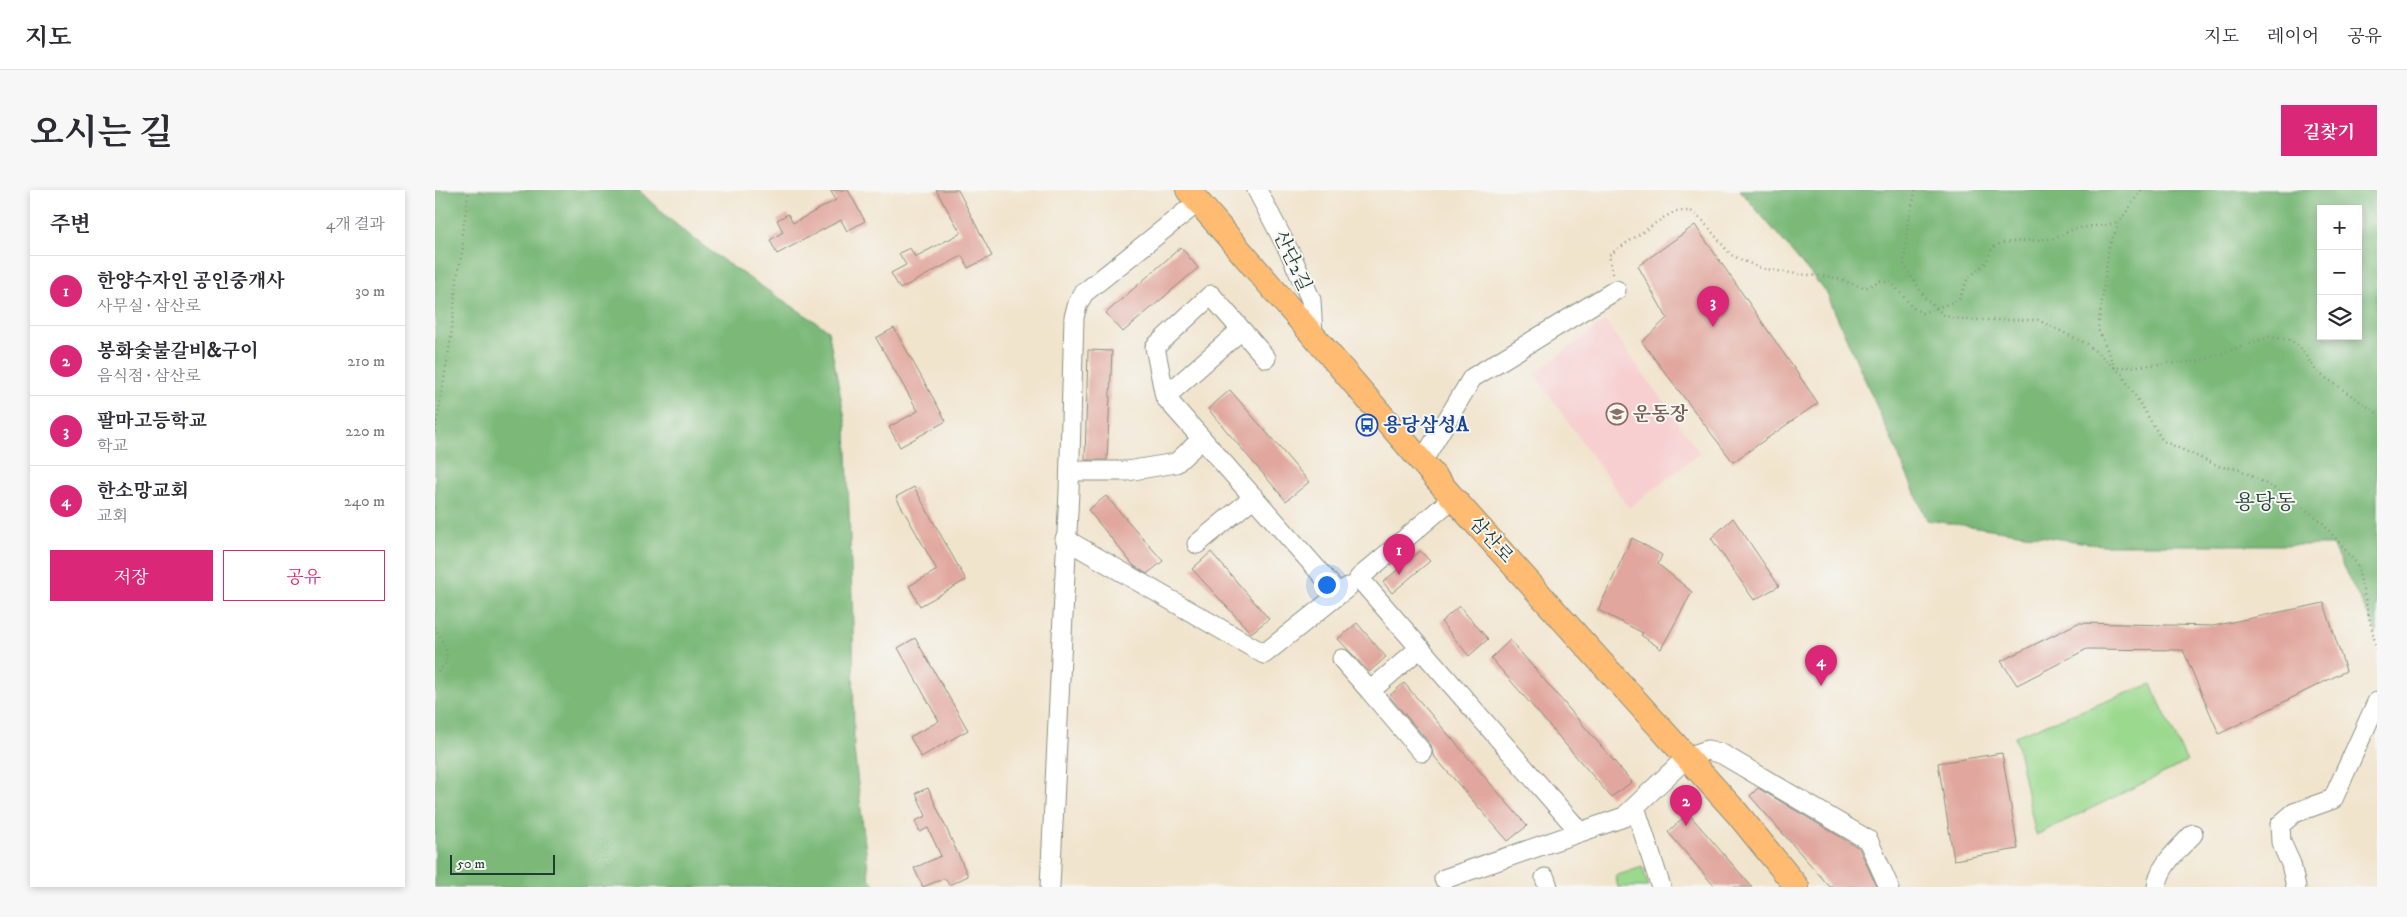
<!DOCTYPE html>
<html lang="ko">
<meta charset="utf-8">
<style>
:root{--surface:#fff;--page:#f7f7f7;--text:#2b2b33;--muted:#7c7c81;--line:#e1e1e2;--accent:#db2777}
body{margin:0;font-family:"IM FELL DW Pica","Noto Serif KR",serif;background:var(--page);color:var(--text)}
.controls{position:absolute;right:15px;top:15px;display:grid;overflow:hidden;border-radius:0px;box-shadow:0 2px 8px #0003}
.controls button{width:45px;height:45px;display:grid;place-items:center;padding:0;border:0;border-bottom:1px solid var(--line);background:var(--surface);color:var(--text);font:25px sans-serif}
.scale{position:absolute;left:15px;bottom:12px;width:105px;box-sizing:border-box;padding-left:5px;border:2px solid #1f3d34;border-top:0;font-size:14px;line-height:18px;white-space:nowrap;color:#1f3d34;-webkit-text-stroke:4px #f6f6f2;paint-order:stroke}
.you{position:absolute;left:891px;top:394px;width:18px;height:18px;margin:-12px;border:4px solid #fff;border-radius:50%;background:#1a73e8;box-shadow:0 0 0 8px #1a73e833}
.badge{display:grid;place-items:center;width:32px;height:32px;border-radius:50%;background:var(--accent);color:#fff;font-size:16px;font-weight:700}
.pin{position:absolute;translate:-50% -41px;filter:drop-shadow(0 1px 2px #0008)}
.pin::after{content:'';position:absolute;top:26px;width:18px;height:15px;background:inherit;clip-path:polygon(0 0,100% 0,50% 100%)}
.list{margin:0;padding:0;list-style:none}
h2{display:flex;justify-content:space-between;align-items:center;height:65px;margin:0;padding:0 20px;font-size:21px}
h2 small{font-size:16px;font-weight:400;color:var(--muted)}
.list li{display:grid;grid-template-columns:32px 1fr auto;gap:15px;align-items:center;box-sizing:border-box;height:70px;padding:0 20px;border-top:1px solid var(--line)}
.list b{display:block;font-size:19px;white-space:nowrap}
.list p{margin:0;font-size:16px;white-space:nowrap;color:var(--muted)}
.list em{font-size:16px;font-style:normal;color:var(--muted)}
.actions{display:flex;gap:10px;padding:15px 20px}
.actions a{flex:1;padding:11px 0;border:1px solid var(--accent);border-radius:0px;text-align:center;font-size:18px;color:var(--accent)}
.actions .main{background:var(--accent);color:#fff}
.icon{flex:none;width:28px;height:28px;fill:none;stroke:currentColor;stroke-width:2;stroke-linecap:round;stroke-linejoin:round}
.map{position:relative;flex:none;width:1942px;height:697px;overflow:hidden;border-radius:0px}
header{display:flex;align-items:center;gap:30px;box-sizing:border-box;height:70px;padding:0 25px;background:var(--surface);border-bottom:1px solid var(--line)}
header strong{font-size:24px}
nav{display:flex;gap:28px;margin-inline-start:auto;font-size:18px}
.intro{display:flex;align-items:center;justify-content:space-between;box-sizing:border-box;height:120px;padding:0 30px}
h1{margin:0;font-size:35px}
.button{padding:12px 22px;border-radius:0px;background:var(--accent);color:#fff;font-size:18px;font-weight:700}
main{display:flex;gap:30px;padding:0 30px}
aside{flex:1;background:var(--surface);border-radius:0px;box-shadow:0 2px 8px #0003}
.map>svg:first-child{display:block}
.built{fill:#f7cfd0}
.green{fill:#9bd98e;stroke:#5d8b61}
.forest{fill:#7cb979;stroke:#4e7b56;fill-rule:evenodd}
.building{fill:#e1a79e}
.lines{fill:none;stroke-linecap:round;stroke-linejoin:round}
.minor-casing{stroke:#889080;stroke-width:21}
.major-casing{stroke:#889080;stroke-width:26}
.path{stroke:#889080;stroke-width:2.5;stroke-dasharray:1 4;stroke-linecap:butt}
.minor{stroke:#fff;stroke-width:19}
.major{stroke:#ffbb71;stroke-width:24}
.labels{text-anchor:middle;dominant-baseline:central;stroke-width:4;stroke-linejoin:round;paint-order:stroke}
.street-label{font-size:19px;fill:#1f3d34;stroke:#f6f6f2}
.education-label{font-size:19px;font-weight:bold;fill:#785e54;stroke:#f6f6f2;text-anchor:start}
.transit-label{font-size:19px;font-weight:bold;fill:#164399;stroke:#f6f6f2;text-anchor:start}
.quarter-label{font-size:21px;fill:#1f3d34;stroke:#f6f6f2}
</style>
<header>
<strong>지도</strong>
<nav><a>지도</a><a>레이어</a><a>공유</a></nav>
</header>
<div class="intro"><h1>오시는 길</h1><a class="button">길찾기</a></div>
<main>
<aside>
<h2>주변<small>4개 결과</small></h2>
<ul class="list">
<li><span class="badge">1</span><div><b>한양수자인 공인중개사</b><p>사무실 · 삼산로</p></div><em>30 m</em></li>
<li><span class="badge">2</span><div><b>봉화숯불갈비&amp;구이</b><p>음식점 · 삼산로</p></div><em>210 m</em></li>
<li><span class="badge">3</span><div><b>팔마고등학교</b><p>학교</p></div><em>220 m</em></li>
<li><span class="badge">4</span><div><b>한소망교회</b><p>교회</p></div><em>240 m</em></li>
</ul>
<div class="actions"><a class="main">저장</a><a>공유</a></div>
</aside>
<div class="map">
<svg width="1942" height="697" viewBox="0 0 1942 697">
<rect width="100%" height="100%" fill="#f6f6f2"/>
<filter id="ink" filterUnits="userSpaceOnUse"><feTurbulence type="fractalNoise" baseFrequency=".02" numOctaves="2"/><feDisplacementMap in="SourceGraphic" scale="10" xChannelSelector="R" yChannelSelector="G"/><feConvolveMatrix kernelMatrix="1 2 1 2 8 2 1 2 1" color-interpolation-filters="sRGB"/></filter>
<filter id="wash" filterUnits="userSpaceOnUse"><feTurbulence type="fractalNoise" baseFrequency=".0096" numOctaves="4" result="noise"/><feDisplacementMap in="SourceGraphic" scale="20" xChannelSelector="R" yChannelSelector="G"/><feGaussianBlur stdDeviation="1.12" result="paint"/><feColorMatrix in="noise" values="0 0 0 0 0 0 0 0 0 0 0 0 0 0 0 0 0 1.4 0 .05"/><feComposite in="paint" operator="in"/></filter>
<g filter="url(#wash)">
<rect width="100%" height="100%" fill="#f1e4cd"/>
<path class="built" d="M1170 131 1265 263 1194 318 1099 184Z"/>
<path class="green" d="M1716 494 1752 572 1601 645 1580 546Z
M1207 677 1214 697H1183L1180 686Z"/>
<path class="forest" d="M0 0H204C259 57 328 96 393 140L411 235 418 434 419 559 434 688 443 697H0Z
M1305 0H1942V443L1897 355H1667L1492 330 1391 102ZM1886 19H1923V146H1886Z"/>
<g id="blocks">
<path class="building" d="M395 0H413L430 31 412 41 406 30 342 64 335 50 348 42 342 30 353 24 358 33 401 10Z
M501 0H523L557 66 533 78 527 66 465 99 456 83 471 75 464 63 475 58 480 67 526 43Z
M1260 35 1383 213 1298 272 1207 152 1232 128 1203 76Z
M746 57 763 78 688 142 671 123Z
M459 138 511 231 465 257 454 237 483 221 441 148Z
M653 160 677 161 672 270H650Z
M795 200 874 292 851 311 773 219Z
M479 297 531 390 485 416 474 396 502 380 461 307Z
M671 306 728 371 712 384 699 376 653 320Z
M1298 328 1344 396 1319 410 1276 348Z
M1197 348 1227 365 1223 374 1257 402 1226 459 1206 445 1208 443 1163 420Z
M985 361 995 371 957 403 948 392Z
M776 362 834 429 816 443 757 379Z
M1889 413 1911 481 1784 544 1748 460 1652 459 1582 495 1566 471 1643 433 1778 436Z
M1024 416 1053 449 1034 466 1006 432Z
M922 433 951 467 934 482 903 449Z
M480 448 533 540 486 567 475 547 504 531 463 458Z
M1075 450 1197 592 1176 607 1056 468Z
M969 493 1092 636 1073 651 998 565 996 555 954 506Z
M1567 563 1583 659 1519 670 1503 573Z
M493 598 533 686 514 695 510 688 488 697 479 678 506 666 493 638 485 642 480 631 491 626 481 603Z
M1323 598 1424 658 1442 697H1395L1315 606Z
M1253 623 1317 697H1280L1233 642Z"/>
</g>
</g>
<g filter="url(#ink)">
<use href="#blocks" fill-opacity="0" stroke="#889080" stroke-width="1"/>
<g class="lines">
<g class="minor-casing">
<path id="minor" d="M822 0 856 65 876 110 878 145
M831 168 776 105 720 157 730 207 904 404
M730 207 806 140
M987 272 1037 188 1181 100
M635 281H692L741 273 767 249
M1018 308 924 388 1145 642
M630 349 829 464 913 397
M762 354 819 307
M985 458 935 501 987 562
M907 469 935 501
M1200 617 1226 697
M1110 688 1113 697
M1009 689 1189 627 1252 567 1273 560 1287 564 1433 650 1454 697
M615 697 634 301 639 127 643 113 649 103 763 12
M1722 697C1723 676 1745 658 1758 644
M1861 697 1856 674 1846 652 1845 635 1859 623 1898 609 1942 512"/>
</g>
<g class="major-casing">
<path id="major" d="M753 0 1018 308 1302 623 1362 697"/>
</g>
<path class="path" d="M1481 0 1473 31 1469 75 1490 108 1502 119 1510 126 1529 130H1603L1652 154 1680 178 1765 171 1834 147 1855 150 1864 156 1882 182 1942 223
M1706 0 1684 33 1674 57 1663 139 1680 178 1686 183 1728 251 1786 277 1804 279 1853 306 1887 332 1922 374 1942 461
M1178 84 1174 65 1228 28 1241 21H1256L1268 31 1296 65 1325 78 1362 84 1397 87 1430 98 1445 91 1457 93 1477 117 1487 123 1524 110 1533 88 1551 73 1557 58 1566 53 1622 48 1633 41 1644 38 1684 33
M0 242 16 148 22 87 28 58 27 44 34 0
M0 437 11 459 12 472 0 485"/>
<use href="#minor" class="minor"/>
<use href="#major" class="major"/>
</g>
</g>
<defs>
<g id="school-ring" transform="scale(1.125)"><circle r="9.5" fill="#f6f6f2" stroke="#8d6e63" stroke-width="1.5"/><path d="M0-5L7-2L0 1L-7-2ZM-4 1L0 2.5L4 1V4Q0 6-4 4Z" fill="#8d6e63"/></g>
<g id="bus-ring" transform="scale(1.125)"><circle r="9.5" fill="#f6f6f2" stroke="#1a4fb4" stroke-width="1.5"/><path d="M-5-6H5V4H4V6H2V4H-2V6H-4V4H-5ZM-3.5-4V0h7V-4ZM-3.5 1.2v1.5H-2V1.2ZM2 1.2v1.5H3.5V1.2Z" fill="#1a4fb4"/></g>
</defs>
<g fill-rule="evenodd">
<use href="#school-ring" x="1182" y="224"/>
<use href="#bus-ring" x="932" y="235"/>
</g>
<g class="labels">
<g class="street-label">
<text transform="translate(857 71) rotate(65)">산단2길</text>
<text transform="translate(1056 350) rotate(48)">삼산로</text>
</g>
<g class="education-label">
<text x="1198" y="224">운동장</text>
</g>
<g class="transit-label">
<text x="948" y="235">용당삼성A</text>
</g>
<g class="quarter-label">
<text x="1830" y="313">용당동</text>
</g>
</g>
</svg>
<div class="controls">
<button>+</button>
<button>−</button>
<button><svg class="icon" aria-label="layers" viewBox="0 0 24 24"><path d="M12 4l9 5-9 5-9-5zM3 14l9 5 9-5"/></svg></button>
</div>
<div class="scale">50 m</div>
<div class="you"></div>
<div class="pin badge" style="left:964px;top:385px">1</div>
<div class="pin badge" style="left:1251px;top:636px">2</div>
<div class="pin badge" style="left:1278px;top:137px">3</div>
<div class="pin badge" style="left:1386px;top:496px">4</div>
</div>
</main>
